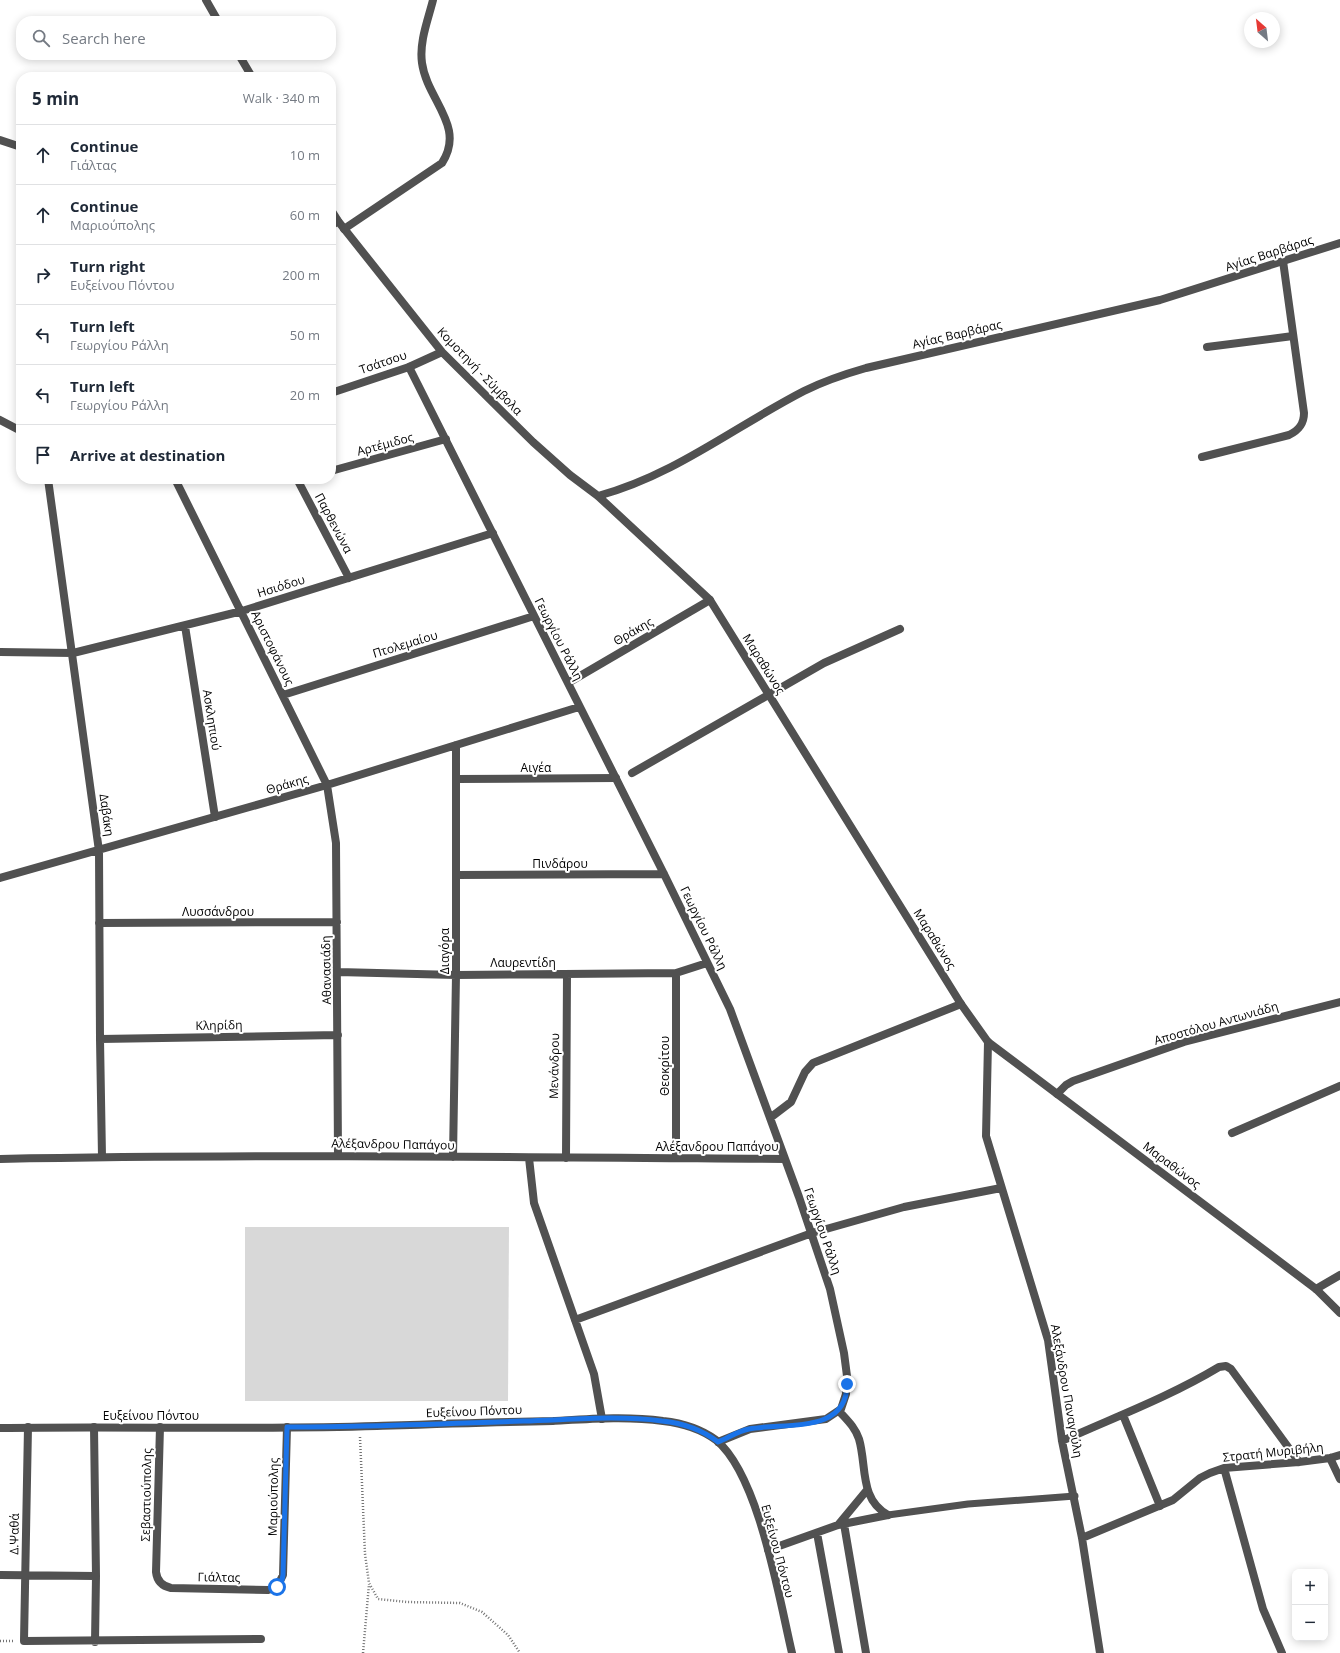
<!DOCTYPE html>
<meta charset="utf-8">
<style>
:root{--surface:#fff;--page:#f2f2f3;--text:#1f2937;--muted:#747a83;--line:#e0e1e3}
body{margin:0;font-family:"Open Sans",sans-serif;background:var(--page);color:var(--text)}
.controls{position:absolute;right:12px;bottom:12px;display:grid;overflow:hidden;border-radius:8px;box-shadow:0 2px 10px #0003}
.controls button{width:36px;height:36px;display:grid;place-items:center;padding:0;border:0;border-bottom:1px solid var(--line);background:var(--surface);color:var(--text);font:20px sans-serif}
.compass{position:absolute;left:1244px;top:12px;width:36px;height:36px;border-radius:50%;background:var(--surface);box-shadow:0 2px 10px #0003;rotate:332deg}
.stop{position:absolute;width:12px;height:12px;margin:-9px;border:3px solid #1a73e8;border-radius:50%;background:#fff}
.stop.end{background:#1a73e8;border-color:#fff;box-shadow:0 1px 4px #0008}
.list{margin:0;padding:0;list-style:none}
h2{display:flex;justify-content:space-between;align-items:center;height:52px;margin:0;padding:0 16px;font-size:17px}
h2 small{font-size:13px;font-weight:400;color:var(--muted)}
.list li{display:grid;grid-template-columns:26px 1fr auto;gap:12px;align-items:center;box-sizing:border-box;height:60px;padding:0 16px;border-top:1px solid var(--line)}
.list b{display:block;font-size:15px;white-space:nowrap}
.list p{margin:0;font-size:13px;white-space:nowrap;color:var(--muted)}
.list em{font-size:13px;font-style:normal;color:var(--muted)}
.icon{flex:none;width:22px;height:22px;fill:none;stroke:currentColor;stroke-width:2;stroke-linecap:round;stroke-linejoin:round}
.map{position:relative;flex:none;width:1340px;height:1653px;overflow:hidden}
.search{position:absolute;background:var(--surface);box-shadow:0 2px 10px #0003;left:16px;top:16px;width:320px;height:44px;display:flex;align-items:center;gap:10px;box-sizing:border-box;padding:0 14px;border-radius:16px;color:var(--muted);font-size:15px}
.panel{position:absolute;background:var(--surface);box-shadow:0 2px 10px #0003;left:16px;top:72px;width:320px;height:412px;border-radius:16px}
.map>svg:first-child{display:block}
.green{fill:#d8d8d8}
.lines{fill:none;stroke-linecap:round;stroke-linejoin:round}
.path{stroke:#737373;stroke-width:2.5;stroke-dasharray:1 2;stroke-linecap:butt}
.service{stroke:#515151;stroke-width:7}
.pedestrian{stroke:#515151;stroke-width:8}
.minor{stroke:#515151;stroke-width:8}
.tertiary{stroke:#515151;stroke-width:8}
.route{stroke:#1a73e8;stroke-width:5}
.labels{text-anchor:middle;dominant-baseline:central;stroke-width:4;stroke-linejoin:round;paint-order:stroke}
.street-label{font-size:12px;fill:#000;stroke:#fff}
</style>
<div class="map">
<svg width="1340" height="1653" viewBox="0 0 1340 1653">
<rect width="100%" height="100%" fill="#fff"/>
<path class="green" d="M245 1227H509L508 1401H245Z"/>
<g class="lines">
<path class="path" d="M360 1437 365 1554 369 1583 378 1599 407 1602 460 1603 482 1612 508 1635 520 1653
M0 1641H13
M363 1653 369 1584"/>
<path class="service" d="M888 1515 968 1504 1075 1496"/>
<path class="pedestrian" d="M456 779 616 778"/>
<path class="minor" d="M0 140 21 147
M331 226 338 221
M344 229 442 163C466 126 427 100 422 63 419 42 428 20 433 0
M1207 347 1293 336
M409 367 664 874 730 1009 799 1197 830 1289 844 1353 847 1376 846 1394 841 1409 826 1419 750 1429 718 1442
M1202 457 1289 435C1299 430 1304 424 1304 413L1283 261
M331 471 446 439
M48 479 99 851 100 1039 102 1157
M175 479 327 785 336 843 338 1155
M297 479 349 578
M185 626 215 817
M0 652 73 653 242 611 493 533
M568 683 710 600
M283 695 534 616
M632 773 824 663 900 629
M456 875 664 874
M0 878 327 785 579 707
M99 923 337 922
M338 972 456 975 676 973 707 963
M676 973V1158
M100 1039 338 1035
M988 1042 986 1136 1048 1340 1062 1441 1082 1538 1100 1653
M1057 1094 1066 1085 1073 1081 1184 1042 1340 1002
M770 1118 791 1102 805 1072 813 1063 961 1004
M1232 1133 1340 1086
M453 1157 456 975V745
M529 1158 534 1203 594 1374 602 1419
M566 1158 567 974
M0 1159C262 1154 523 1157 785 1159
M1316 1289 1340 1275
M575 1320 812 1233 904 1207 1001 1188
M839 1411C847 1420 855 1427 859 1439 867 1466 859 1499 888 1515
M1123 1415 1160 1506
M28 1427 24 1641 261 1639
M160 1427 156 1572C157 1581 162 1586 171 1588L268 1590 277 1587 283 1575 287 1427
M1062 1441C1115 1417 1169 1397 1219 1367L1226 1366 1231 1369 1299 1462
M1330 1458 1340 1479
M1224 1468 1263 1609 1282 1653
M844 1524 866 1653
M838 1525 867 1490
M817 1533 839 1653
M1082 1538 1173 1500 1200 1478 1210 1473 1224 1468 1299 1462 1330 1458 1340 1455
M768 1550 838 1525 888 1515
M0 1575 96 1576 94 1427
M95 1642 96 1576"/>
<path class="tertiary" d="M206 0 218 21
M239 55 252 77
M331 210 338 221 442 352 533 442 570 475 598 496 710 600 961 1004 988 1042 1316 1289 1340 1313
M331 393 409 367 442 352
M0 420 21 431
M598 496C675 475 734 427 804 391 824 381 845 374 866 368L1160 300 1340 243
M0 1428C125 1426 252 1430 377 1426 436 1424 494 1422 553 1421 589 1419 627 1416 663 1421 681 1423 701 1429 716 1440 759 1475 779 1598 792 1653"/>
</g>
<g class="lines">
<path class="route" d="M277 1587 282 1580 283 1575 287 1427C365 1427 444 1424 523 1421 568 1420 616 1415 662 1421 682 1423 701 1429 718 1442 728 1438 738 1431 749 1429 784 1422 847 1435 847 1384"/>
</g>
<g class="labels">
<g class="street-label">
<text transform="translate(1269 253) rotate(-18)">Αγίας Βαρβάρας</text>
<text transform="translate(957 334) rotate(-13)">Αγίας Βαρβάρας</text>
<text transform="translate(383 362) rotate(-19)">Τσάτσου</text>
<text transform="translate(480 371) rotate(46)">Κομοτηνή - Σύμβολα</text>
<text transform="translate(385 444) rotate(-15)">Αρτέμιδος</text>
<text transform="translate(334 523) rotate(62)">Παρθενώνα</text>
<text transform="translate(281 586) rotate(-17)">Ησιόδου</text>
<text transform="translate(633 631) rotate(-30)">Θράκης</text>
<text transform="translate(559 639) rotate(63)">Γεωργίου Ράλλη</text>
<text transform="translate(405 644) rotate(-17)">Πτολεμαίου</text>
<text transform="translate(273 648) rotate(64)">Αριστοφάνους</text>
<text transform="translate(764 664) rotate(58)">Μαραθώνος</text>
<text transform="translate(212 720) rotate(81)">Ασκληπιού</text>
<text x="536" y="767">Αιγέα</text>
<text transform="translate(287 784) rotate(-16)">Θράκης</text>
<text transform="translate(107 815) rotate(82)">Δαβάκη</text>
<text x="560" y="863">Πινδάρου</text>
<text x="218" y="911">Λυσσάνδρου</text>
<text transform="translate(704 928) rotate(64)">Γεωργίου Ράλλη</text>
<text transform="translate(935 939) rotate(58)">Μαραθώνος</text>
<text transform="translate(444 951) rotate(-90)">Διαγόρα</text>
<text x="523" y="962">Λαυρεντίδη</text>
<text transform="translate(326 970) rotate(-91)">Αθανασιάδη</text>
<text transform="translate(1216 1023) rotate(-16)">Αποστόλου Αντωνιάδη</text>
<text transform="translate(219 1025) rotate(-1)">Κληρίδη</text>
<text transform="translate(554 1066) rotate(-89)">Μενάνδρου</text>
<text transform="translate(664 1066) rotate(-90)">Θεοκρίτου</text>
<text transform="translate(393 1144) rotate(1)">Αλέξανδρου Παπάγου</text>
<text x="717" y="1146">Αλέξανδρου Παπάγου</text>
<text transform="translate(1172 1165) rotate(37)">Μαραθώνος</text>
<text transform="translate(823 1231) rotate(71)">Γεωργίου Ράλλη</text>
<text transform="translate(1067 1391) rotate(80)">Αλεξάνδρου Παναγούλη</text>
<text transform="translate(474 1411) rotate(-2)">Ευξείνου Πόντου</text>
<text x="151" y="1415">Ευξείνου Πόντου</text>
<text transform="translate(1273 1452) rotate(-6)">Στρατή Μυριβήλη</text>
<text transform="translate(146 1495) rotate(-89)">Σεβαστιούπολης</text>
<text transform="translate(273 1497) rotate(-89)">Μαριούπολης</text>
<text transform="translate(14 1534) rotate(-89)">Δ.Ψαθά</text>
<text transform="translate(778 1551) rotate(75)">Ευξείνου Πόντου</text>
<text transform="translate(219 1577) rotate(1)">Γιάλτας</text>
</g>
</g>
</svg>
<div class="controls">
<button>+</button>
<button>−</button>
</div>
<svg class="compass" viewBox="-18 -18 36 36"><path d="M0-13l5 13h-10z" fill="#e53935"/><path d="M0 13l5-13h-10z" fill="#747a83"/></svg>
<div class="stop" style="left:277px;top:1587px"></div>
<div class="stop end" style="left:847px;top:1384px"></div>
<div class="search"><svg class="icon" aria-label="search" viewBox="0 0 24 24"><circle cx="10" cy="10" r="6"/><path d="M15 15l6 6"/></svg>Search here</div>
<section class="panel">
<h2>5 min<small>Walk · 340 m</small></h2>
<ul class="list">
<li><svg class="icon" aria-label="ahead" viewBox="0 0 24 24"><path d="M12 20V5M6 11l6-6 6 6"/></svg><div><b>Continue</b><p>Γιάλτας</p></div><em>10 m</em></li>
<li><svg class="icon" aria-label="ahead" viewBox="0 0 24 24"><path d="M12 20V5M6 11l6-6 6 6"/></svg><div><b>Continue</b><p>Μαριούπολης</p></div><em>60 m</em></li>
<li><svg class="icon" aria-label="right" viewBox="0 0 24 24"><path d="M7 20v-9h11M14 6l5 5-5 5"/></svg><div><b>Turn right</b><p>Ευξείνου Πόντου</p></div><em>200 m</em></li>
<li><svg class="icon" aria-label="left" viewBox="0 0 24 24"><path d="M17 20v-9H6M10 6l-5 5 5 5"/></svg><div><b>Turn left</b><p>Γεωργίου Ράλλη</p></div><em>50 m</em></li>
<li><svg class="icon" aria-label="left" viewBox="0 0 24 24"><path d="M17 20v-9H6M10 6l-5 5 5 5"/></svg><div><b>Turn left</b><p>Γεωργίου Ράλλη</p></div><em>20 m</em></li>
<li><svg class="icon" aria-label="arrive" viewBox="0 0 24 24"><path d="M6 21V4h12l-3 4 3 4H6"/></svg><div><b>Arrive at destination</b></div></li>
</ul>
</section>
</div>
